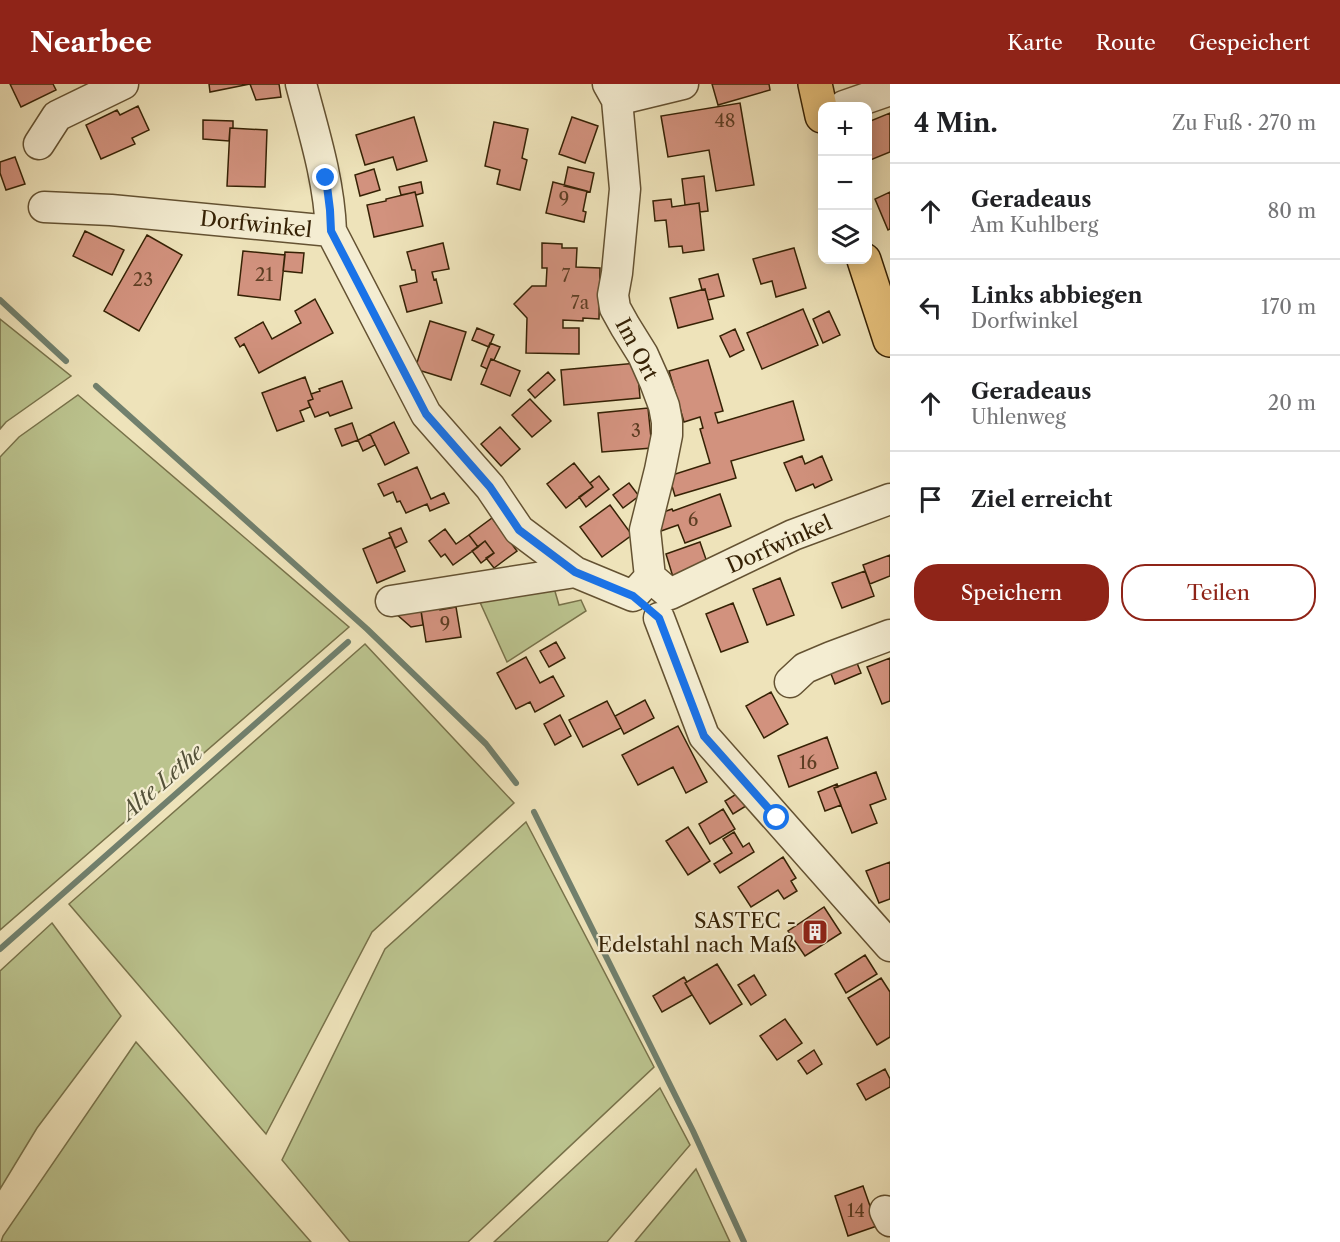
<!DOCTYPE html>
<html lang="de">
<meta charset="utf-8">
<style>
:root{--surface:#fff;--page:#f6f6f6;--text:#202124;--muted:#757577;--line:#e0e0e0;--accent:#8f2418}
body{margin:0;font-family:"Libre Caslon Text",serif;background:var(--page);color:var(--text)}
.controls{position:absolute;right:18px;top:18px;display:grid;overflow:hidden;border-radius:12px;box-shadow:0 3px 15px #0003}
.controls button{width:54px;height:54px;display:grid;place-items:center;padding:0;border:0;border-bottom:2px solid var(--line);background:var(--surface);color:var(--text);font:30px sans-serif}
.stop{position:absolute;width:18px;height:18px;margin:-14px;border:4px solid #1a73e8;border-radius:50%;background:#fff}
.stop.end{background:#1a73e8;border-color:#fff;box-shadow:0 2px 6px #0008}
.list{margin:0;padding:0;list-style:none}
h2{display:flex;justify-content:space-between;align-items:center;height:78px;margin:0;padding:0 24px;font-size:26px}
h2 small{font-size:20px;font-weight:400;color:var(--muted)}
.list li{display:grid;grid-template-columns:39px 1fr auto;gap:18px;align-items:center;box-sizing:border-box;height:96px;padding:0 24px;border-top:2px solid var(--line)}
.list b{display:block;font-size:22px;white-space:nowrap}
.list p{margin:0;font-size:20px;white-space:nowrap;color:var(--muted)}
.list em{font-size:20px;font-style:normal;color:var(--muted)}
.actions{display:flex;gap:12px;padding:18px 24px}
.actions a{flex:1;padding:14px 0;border:2px solid var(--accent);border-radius:24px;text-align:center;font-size:21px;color:var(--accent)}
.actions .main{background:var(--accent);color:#fff}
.icon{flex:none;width:33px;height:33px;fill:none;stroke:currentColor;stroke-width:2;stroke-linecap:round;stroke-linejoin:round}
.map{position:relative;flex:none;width:890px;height:1158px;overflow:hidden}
header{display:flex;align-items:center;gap:36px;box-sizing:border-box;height:84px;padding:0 30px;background:var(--accent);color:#fff}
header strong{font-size:28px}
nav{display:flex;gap:33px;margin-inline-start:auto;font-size:21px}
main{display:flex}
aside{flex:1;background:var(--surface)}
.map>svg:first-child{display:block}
.green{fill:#bbc38e;stroke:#78724a;stroke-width:1.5}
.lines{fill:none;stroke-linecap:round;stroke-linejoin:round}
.stream{stroke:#71806d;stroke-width:6}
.building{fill:#d2927e;stroke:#362205;stroke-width:1.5}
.minor-casing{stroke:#645232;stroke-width:33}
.major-casing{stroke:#362205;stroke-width:36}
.minor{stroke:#f4edd2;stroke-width:30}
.major{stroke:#e7c27d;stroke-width:33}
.route{stroke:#1a73e8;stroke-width:8}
.labels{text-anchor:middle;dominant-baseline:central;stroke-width:4.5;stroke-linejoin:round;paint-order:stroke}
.number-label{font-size:18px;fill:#5d3e23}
.street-label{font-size:21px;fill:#362205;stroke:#f4edd2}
.poi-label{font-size:21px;fill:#362205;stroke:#f4edd2;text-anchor:end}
.water-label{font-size:22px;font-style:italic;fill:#545139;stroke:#f4edd2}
</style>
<header>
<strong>Nearbee</strong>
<nav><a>Karte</a><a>Route</a><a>Gespeichert</a></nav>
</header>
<main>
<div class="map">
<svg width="890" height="1158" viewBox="0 0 890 1158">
<rect width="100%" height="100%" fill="#eee3ba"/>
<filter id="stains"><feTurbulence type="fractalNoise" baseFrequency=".00333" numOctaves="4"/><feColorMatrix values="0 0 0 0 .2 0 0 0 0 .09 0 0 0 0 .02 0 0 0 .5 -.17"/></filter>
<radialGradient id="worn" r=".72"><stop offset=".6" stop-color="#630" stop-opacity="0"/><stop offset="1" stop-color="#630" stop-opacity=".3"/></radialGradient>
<path class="green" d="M0 235 71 292 6 338 0 345Z
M78 311 349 543 0 846V373L19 353Z
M554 504 559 521 581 516 586 527 507 578 479 516Z
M365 560 514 719 372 848 266 1050 69 820Z
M526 738 654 983 468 1158H350L282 1076 385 865Z
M52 839 121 932 37 1044 0 1105V887Z
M136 958 311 1158H1L3 1152Z
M660 1004 690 1061 607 1158H494Z
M696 1085 730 1158H635Z"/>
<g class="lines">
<path class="stream" d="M0 216 66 277
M96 302 367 545 486 660 516 699
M534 728 693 1047 744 1158
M0 865 348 558"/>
</g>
<path class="building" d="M10 0H53L56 6 21 23Z
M209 0H279L281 13 256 16 250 0 210 8Z
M712 0H769L770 6 718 21Z
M740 19 754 101 716 107 709 66 668 73 661 32Z
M138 22 149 46 132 54 135 60 101 75 86 41 117 26 120 31Z
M890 29V68L868 77V38Z
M414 33 427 77 397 86 393 73 365 81 356 51Z
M572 33 598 42 585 79 559 70Z
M203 36 233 37V44H230L229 57 203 55Z
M494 38 528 45 522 74 527 76 520 106 497 100 500 86 485 82Z
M230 44 267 46 265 103 227 102Z
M15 73 25 100 6 106 0 89V78Z
M568 83 594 89 590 108 564 102Z
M374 85 380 106 360 112 355 91Z
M704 92 708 127 700 128 699 119 685 121 682 95Z
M421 98 423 109 416 111 415 108 401 111 399 103Z
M553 98 587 107 583 127 586 128 584 138 546 129Z
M415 108 423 142 374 153 367 121 386 117V115Z
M890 108V145L888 146 875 115Z
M671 115 672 123 699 119 704 166 683 169 682 162 669 163 666 136 655 137 653 117Z
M85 147 124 166 112 191 73 172Z
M147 151 182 171 139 247 104 227Z
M443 159 449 185 432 188 434 196 436 195 442 219 407 228 400 202 417 198 415 186H412L407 168Z
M542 159 562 160V164H577L576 183 600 184 599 235 583 234V237L563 236V244H579V270L526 269 527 234 514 220 532 202H546L547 184H542Z
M794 164 806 204 776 213 772 197 761 200 753 175Z
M243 167 285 171 280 216 238 211Z
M285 168 304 169 302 189 283 187Z
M718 190 724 212 708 216 705 205 702 206 699 195Z
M705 205 713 235 678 244 670 214Z
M315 215 333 249 259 289 244 260 240 263 235 254 263 238 272 255 301 239 295 227Z
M803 225 818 261 762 285 747 249Z
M829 227 840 251 823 259 813 235Z
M430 237 466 248 451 296 415 285Z
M477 244 494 251 489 263 472 256Z
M735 245 744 266 730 273 720 252Z
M490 259 500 263 494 276 491 275 487 285 481 282Z
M491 275 520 287 510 312 481 300Z
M708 276 723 327 715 329 718 339 793 317 804 356 731 377 736 394 675 412 669 392 710 379 700 345 703 344 700 333 684 338 669 287Z
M637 279 640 314 564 321 561 286Z
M548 288 555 296 535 314 528 306Z
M305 293 313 315 308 317 310 323 300 327 304 337 277 347 262 309Z
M342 297 352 324 330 332 328 328 315 333 308 317 313 315 311 310 320 307 319 305Z
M530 315 551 337 532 353 512 331Z
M648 324 652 364 602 368 598 329Z
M394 338 409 369 385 381 370 350Z
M352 339 358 356 342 362 335 345Z
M500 343 520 365 501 382 481 360Z
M370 350 375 361 363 367 358 356Z
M802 372 805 380 822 372 832 396 815 404 813 400 796 407 784 379Z
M574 379 593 403 566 424 547 400Z
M417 383 431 415 444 409 449 419 430 427 427 420 406 429 400 417 397 418 393 408 384 412 378 400Z
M599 392 609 405 586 423 579 413 593 403 590 399Z
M629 399 639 412 623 424 613 411Z
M720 410 731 442 685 459 678 441 661 447 655 431 672 425 673 427Z
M610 421 632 451 602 473 580 443Z
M492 434 517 467 494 484 486 474 494 469 485 457 478 463 469 451Z
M401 444 407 458 395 464 389 449Z
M445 445 456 460 469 451 478 463 453 481 445 470 441 473 429 457Z
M391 453 405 487 377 499 363 465Z
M485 457 494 469 481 479 472 467Z
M700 458 708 481 673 493 666 470Z
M890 471V492L870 500 863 481Z
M865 487 874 512 842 524 832 499Z
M780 494 794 531 767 541 753 505Z
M438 516 440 526 456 523 461 553 426 558 420 520Z
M733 519 748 558 721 568 706 530Z
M420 520 423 541 411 543 394 528Z
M556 558 565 574 549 583 540 567Z
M526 573 540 599 553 592 564 612 535 628 530 618 516 625 497 589Z
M855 574 861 589 835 600 829 585Z
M890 574V617L882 620 867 583Z
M771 608 788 640 764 654 746 622Z
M645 616 654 634 624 650 615 632Z
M607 617 621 644 583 663 569 636Z
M560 631 571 652 555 661 544 640Z
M678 642 707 698 686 709 673 683 638 701 622 671Z
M827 653 838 684 789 703 778 672Z
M876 688 886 715 870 721 877 739 852 749 834 704Z
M837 700 838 703 834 704 841 721 825 727 818 708Z
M738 709 746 722 733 730 725 717Z
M723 725 735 745 710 760 699 740Z
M688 743 710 777 688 791 666 757Z
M734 748 743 763 749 759 754 768 720 789 714 780 732 769 723 755Z
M783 773 796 794 791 797 797 807 784 815 778 806 751 823 738 803Z
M890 778V815L879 819 866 787Z
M824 823 841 849 805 872 788 847Z
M865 871 877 890 846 909 835 890Z
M717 880 742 920 710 940 685 899Z
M754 891 766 911 751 921 738 901Z
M684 893 687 898 685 899 692 911 662 928 653 912Z
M881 894 890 908V953L877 961 848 914Z
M785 935 802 959 777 976 760 952Z
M814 966 822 980 807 990 798 977Z
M885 985 890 995V1003L866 1016 857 1000Z
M863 1102 877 1142 848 1152 835 1112Z"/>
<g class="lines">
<g class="minor-casing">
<path id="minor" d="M301 0C314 49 329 96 331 147
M608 0 617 16 625 105 617 189 613 211 615 224 625 242 643 271 655 298 664 322 667 338V351L660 386 645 446 650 493
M617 16 683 0
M844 22 890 6
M39 60 57 32 123 0
M44 123 111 126 331 147 426 330 490 403 519 446 575 488 633 512 650 493 670 510 793 451 890 415
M391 517 575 488
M659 534 704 652 890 862
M790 598 805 584 831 573 890 551
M885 1127 890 1137"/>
</g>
<g class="major-casing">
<path id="major" d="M815 0 822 32
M864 176 890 256"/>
</g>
<use href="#minor" class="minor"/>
<use href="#major" class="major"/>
</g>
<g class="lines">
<path class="route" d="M326 94 330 126 331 147 426 330 490 403 519 446 575 488 633 512 659 534 704 652 777 734"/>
</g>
<defs>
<g id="building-square" transform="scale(1.35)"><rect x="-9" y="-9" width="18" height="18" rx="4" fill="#8f2418" stroke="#f4edd2"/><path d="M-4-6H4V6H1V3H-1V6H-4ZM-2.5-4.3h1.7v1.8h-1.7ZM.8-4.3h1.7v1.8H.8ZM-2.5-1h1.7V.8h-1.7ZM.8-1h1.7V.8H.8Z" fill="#fff"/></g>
</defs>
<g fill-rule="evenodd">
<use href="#building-square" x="815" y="848"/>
</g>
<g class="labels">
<g class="number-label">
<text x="725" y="37">48</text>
<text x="564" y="115">9</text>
<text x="264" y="191">21</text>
<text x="566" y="192">7</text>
<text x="143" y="196">23</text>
<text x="580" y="219">7a</text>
<text x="636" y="347">3</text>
<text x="693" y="436">6</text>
<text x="445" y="540">9</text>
<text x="808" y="679">16</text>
<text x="856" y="1127">14</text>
</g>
<g class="street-label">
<text transform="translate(256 140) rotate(6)">Dorfwinkel</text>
<text transform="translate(637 265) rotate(62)">Im Ort</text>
<text transform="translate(779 460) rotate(-24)">Dorfwinkel</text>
</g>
<g class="poi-label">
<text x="796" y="836">SASTEC -<tspan x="796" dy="24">Edelstahl nach Maß</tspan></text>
</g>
<g class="water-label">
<text transform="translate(162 698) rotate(-41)">Alte Lethe</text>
</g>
</g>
<rect width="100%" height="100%" filter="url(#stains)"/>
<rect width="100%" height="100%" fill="url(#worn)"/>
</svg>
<div class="controls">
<button>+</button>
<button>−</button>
<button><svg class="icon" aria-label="layers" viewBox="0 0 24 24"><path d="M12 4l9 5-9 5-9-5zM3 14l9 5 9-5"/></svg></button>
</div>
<div class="stop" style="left:777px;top:734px"></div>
<div class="stop end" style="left:326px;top:94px"></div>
</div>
<aside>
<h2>4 Min.<small>Zu Fuß · 270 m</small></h2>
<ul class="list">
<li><svg class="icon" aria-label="ahead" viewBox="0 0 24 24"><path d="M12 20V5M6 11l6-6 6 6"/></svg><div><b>Geradeaus</b><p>Am Kuhlberg</p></div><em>80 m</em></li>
<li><svg class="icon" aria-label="left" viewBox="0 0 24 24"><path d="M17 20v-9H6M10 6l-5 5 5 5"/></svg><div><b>Links abbiegen</b><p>Dorfwinkel</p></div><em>170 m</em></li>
<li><svg class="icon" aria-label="ahead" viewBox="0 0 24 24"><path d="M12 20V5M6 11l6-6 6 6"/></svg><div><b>Geradeaus</b><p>Uhlenweg</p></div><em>20 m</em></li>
<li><svg class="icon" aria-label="arrive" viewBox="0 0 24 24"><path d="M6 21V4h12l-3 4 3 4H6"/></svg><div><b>Ziel erreicht</b></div></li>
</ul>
<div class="actions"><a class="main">Speichern</a><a>Teilen</a></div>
</aside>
</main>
